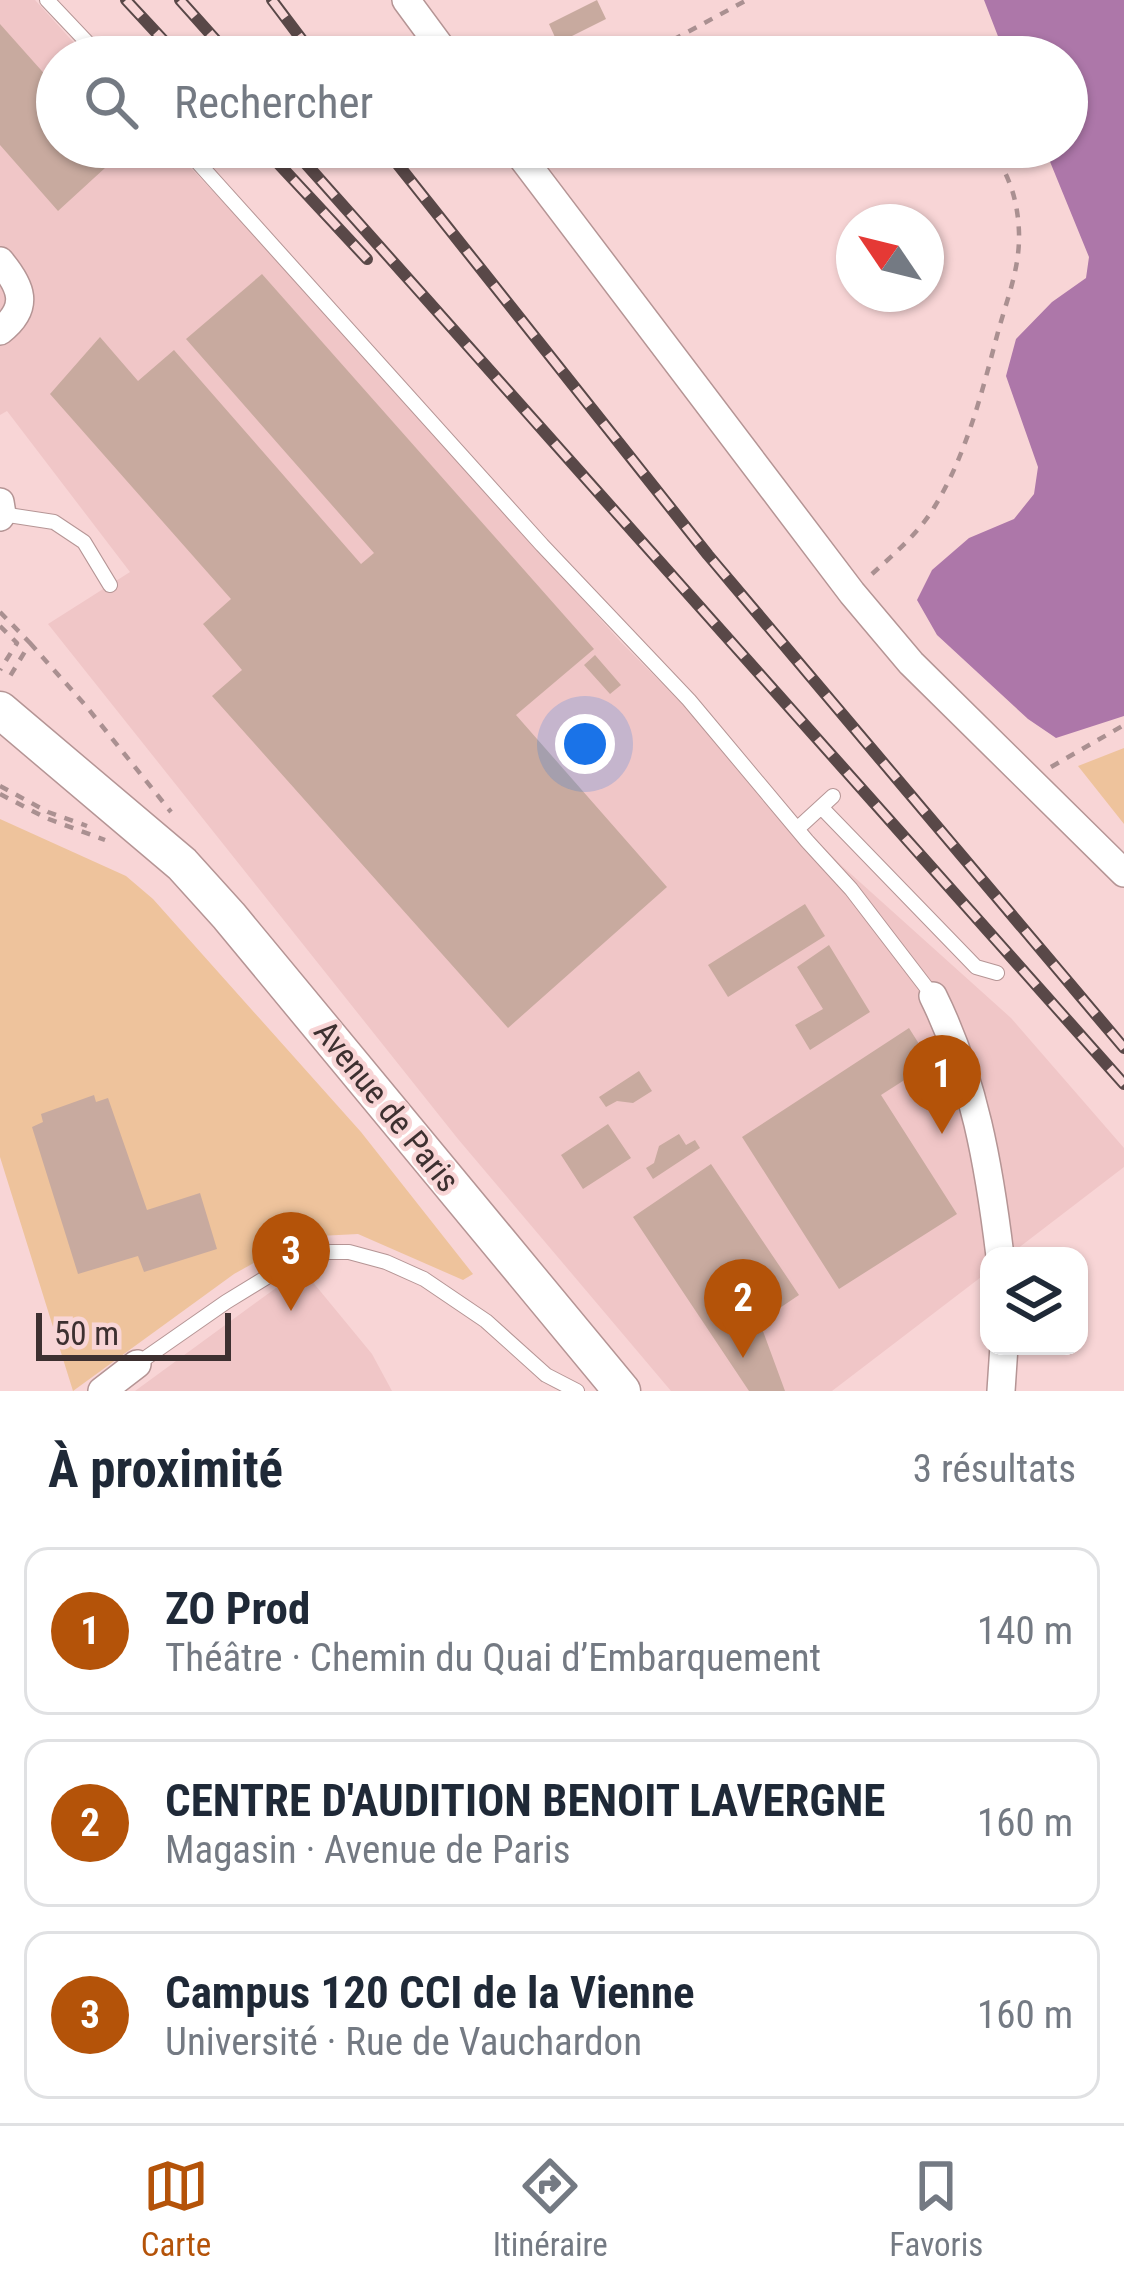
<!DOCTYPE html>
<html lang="fr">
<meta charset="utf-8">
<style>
:root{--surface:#fff;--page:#f6f6f7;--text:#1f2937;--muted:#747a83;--line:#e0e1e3;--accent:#b45309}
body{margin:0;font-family:"Roboto Condensed",sans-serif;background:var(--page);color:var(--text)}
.controls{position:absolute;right:36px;bottom:36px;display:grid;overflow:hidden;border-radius:24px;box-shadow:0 3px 9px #0004}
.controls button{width:108px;height:108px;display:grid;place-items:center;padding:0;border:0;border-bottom:3px solid var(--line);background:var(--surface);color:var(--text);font:60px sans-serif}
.compass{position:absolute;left:836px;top:204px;width:108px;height:108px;border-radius:50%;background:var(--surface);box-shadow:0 3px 9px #0004;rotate:305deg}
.scale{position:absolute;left:36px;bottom:30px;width:195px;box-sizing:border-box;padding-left:12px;border:6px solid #3d3030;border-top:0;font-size:33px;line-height:42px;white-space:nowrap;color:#3d3030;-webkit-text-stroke:9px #f8d5d6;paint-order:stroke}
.you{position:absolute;left:585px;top:744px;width:42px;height:42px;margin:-30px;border:9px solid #fff;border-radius:50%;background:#1a73e8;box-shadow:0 0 0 18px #1a73e833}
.badge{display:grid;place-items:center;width:78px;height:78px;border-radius:50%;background:var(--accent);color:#fff;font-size:39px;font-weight:700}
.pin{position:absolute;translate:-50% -99px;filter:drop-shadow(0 3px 6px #0008)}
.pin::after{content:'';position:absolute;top:63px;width:42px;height:36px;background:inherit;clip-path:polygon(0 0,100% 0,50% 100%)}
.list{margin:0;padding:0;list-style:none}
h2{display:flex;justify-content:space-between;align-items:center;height:156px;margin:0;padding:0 48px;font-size:51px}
h2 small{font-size:39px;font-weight:400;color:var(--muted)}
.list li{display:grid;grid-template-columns:78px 1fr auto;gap:36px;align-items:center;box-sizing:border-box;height:168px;margin:0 24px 24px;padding:0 24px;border:3px solid var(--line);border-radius:24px}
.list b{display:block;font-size:45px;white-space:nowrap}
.list p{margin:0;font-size:39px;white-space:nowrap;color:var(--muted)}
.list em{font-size:39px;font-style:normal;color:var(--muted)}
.icon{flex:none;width:66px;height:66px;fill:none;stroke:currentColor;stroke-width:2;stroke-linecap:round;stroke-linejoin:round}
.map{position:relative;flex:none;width:1124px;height:1391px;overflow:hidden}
.search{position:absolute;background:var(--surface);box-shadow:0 3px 9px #0004;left:36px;right:36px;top:36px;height:132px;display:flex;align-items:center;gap:30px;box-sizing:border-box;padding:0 42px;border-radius:66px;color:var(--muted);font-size:45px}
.sheet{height:732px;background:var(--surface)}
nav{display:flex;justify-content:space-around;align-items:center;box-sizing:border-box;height:168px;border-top:3px solid var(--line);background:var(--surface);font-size:33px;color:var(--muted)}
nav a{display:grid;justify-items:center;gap:6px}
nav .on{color:var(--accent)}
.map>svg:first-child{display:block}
.built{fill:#f0c6c7}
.green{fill:#eec39c}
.water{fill:#ad77a9}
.building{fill:#c8aa9f}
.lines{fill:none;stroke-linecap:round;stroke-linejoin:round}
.lane-casing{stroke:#b59595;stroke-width:16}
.street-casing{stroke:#b59595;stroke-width:30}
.secondary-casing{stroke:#b59595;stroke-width:39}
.path{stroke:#aa9091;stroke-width:4.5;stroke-dasharray:9 9;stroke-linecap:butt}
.lane{stroke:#fff;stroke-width:14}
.street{stroke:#fff;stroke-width:27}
.secondary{stroke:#fff;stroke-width:36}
.rail-casing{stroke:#594848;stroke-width:12}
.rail{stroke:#f8d5d6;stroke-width:8;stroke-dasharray:22;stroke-linecap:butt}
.labels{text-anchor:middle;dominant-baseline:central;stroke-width:9;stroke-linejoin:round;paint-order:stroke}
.street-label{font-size:33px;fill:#3d3030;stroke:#f8d5d6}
</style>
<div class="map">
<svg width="1124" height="1391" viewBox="0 0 1124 1391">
<rect width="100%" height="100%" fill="#f8d5d6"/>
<path class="built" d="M0 0H35L87 57H57V147H171L279 261 620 641 842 866 1011 1018 1124 1148V1167L1008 1256H989V1271L832 1391H671L458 1139 48 624 130 572 7 411 0 415Z
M302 1269 372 1354 392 1391H135Z"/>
<path class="green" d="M1124 748V824L1078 766Z
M0 819 126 876 153 899 361 1132 473 1274 463 1280 358 1234 300 1237 234 1274 73 1391 0 1157Z"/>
<path class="water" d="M984 0H1124V716L1056 738 1028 719 937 635 917 600 932 570 969 538 1014 519 1034 494 1038 467 1006 376 1016 339 1052 302 1086 278 1089 257 1044 147H1067V57H1006Z"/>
<path class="building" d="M597 0 606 19 566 39 578 57H564L549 24Z
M0 24 57 88V147H109L117 157 58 211 0 145Z
M262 274 594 649 516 715 667 887 508 1028 212 696 242 670 203 624 231 599 50 394 100 337 138 381 174 350 361 564 374 553 186 339Z
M595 655 621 685 610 694 584 665Z
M805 904 825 936 728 997 708 965Z
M829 945 870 1012 810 1050 795 1025 823 1009 797 967Z
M909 1028 931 1063 881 1095 957 1214 839 1289 742 1137Z
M639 1071 652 1091 633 1103 617 1101 606 1107 599 1097Z
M94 1095 96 1102 108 1098 147 1210 200 1193 217 1249 144 1272 138 1256 78 1274 32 1127 43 1122 41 1114Z
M608 1124 631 1158 583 1189 561 1155Z
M679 1134 686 1145 695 1140 700 1148 653 1179 646 1168 654 1163 659 1146Z
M711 1164 799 1295 756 1324 760 1323 785 1391H749L633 1217Z"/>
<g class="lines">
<g class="lane-casing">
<path id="lane" d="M47 0 101 57
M184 147 542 545 689 700 807 841 851 889 933 996
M2 514 54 522 84 542 110 585
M821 807 976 967 997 973
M797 829 833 796
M137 1364 226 1302 293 1261 314 1252H349L386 1262 424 1279 486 1321 546 1375 577 1391"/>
</g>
<g class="street-casing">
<path id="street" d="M406 0 448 57
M514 147 852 593 911 663 1124 873
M0 261C21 286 31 307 0 331
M0 502 2 514 0 517
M933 996C974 1079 989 1165 1000 1256
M102 1391 137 1364
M1001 1391 1004 1346"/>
</g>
<g class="secondary-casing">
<path id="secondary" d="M0 710 182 864 229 916 622 1391"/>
</g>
<path class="path" d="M641 57 747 0
M872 574C894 554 919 533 935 506 967 453 982 392 998 332 1007 299 1020 268 1019 233 1018 200 1009 173 989 147
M0 612 30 643 6 683
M0 626 17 643 0 670
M30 643 86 706 171 812
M1051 767 1124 725
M0 786 48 812 87 826
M0 794 46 818 105 840"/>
<use href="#lane" class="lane"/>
<use href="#street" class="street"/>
<use href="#secondary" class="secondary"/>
<g class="rail-casing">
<path id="rail" d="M126 0 179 57
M180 0 231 57
M272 0 315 57
M263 147 367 259
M291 147 1124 1084
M384 147 708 555 1124 1048"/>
</g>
<use href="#rail" class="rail"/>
</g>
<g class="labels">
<g class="street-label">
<text transform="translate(387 1106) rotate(51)">Avenue de Paris</text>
</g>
</g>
</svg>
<div class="controls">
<button><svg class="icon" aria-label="layers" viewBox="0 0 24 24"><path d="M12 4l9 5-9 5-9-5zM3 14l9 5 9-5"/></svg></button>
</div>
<svg class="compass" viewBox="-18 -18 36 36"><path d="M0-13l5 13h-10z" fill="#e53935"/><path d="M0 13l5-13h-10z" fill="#747a83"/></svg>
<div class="scale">50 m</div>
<div class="you"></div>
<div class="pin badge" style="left:942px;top:1134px">1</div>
<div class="pin badge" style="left:743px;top:1358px">2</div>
<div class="pin badge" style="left:291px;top:1311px">3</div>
<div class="search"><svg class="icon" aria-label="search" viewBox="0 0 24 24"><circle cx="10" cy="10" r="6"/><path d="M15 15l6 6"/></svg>Rechercher</div>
</div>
<section class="sheet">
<h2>À proximité<small>3 résultats</small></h2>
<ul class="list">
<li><span class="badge">1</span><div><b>ZO Prod</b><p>Théâtre · Chemin du Quai d’Embarquement</p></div><em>140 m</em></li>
<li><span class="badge">2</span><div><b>CENTRE D'AUDITION BENOIT LAVERGNE</b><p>Magasin · Avenue de Paris</p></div><em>160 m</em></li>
<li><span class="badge">3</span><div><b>Campus 120 CCI de la Vienne</b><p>Université · Rue de Vauchardon</p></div><em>160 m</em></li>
</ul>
</section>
<nav>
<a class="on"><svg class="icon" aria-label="map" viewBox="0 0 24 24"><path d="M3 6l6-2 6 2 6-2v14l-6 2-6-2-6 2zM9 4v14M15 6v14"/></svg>Carte</a>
<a><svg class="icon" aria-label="directions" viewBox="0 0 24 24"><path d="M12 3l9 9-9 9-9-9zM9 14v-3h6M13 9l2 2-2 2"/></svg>Itinéraire</a>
<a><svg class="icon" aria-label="saved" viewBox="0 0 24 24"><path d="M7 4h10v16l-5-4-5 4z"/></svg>Favoris</a>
</nav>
